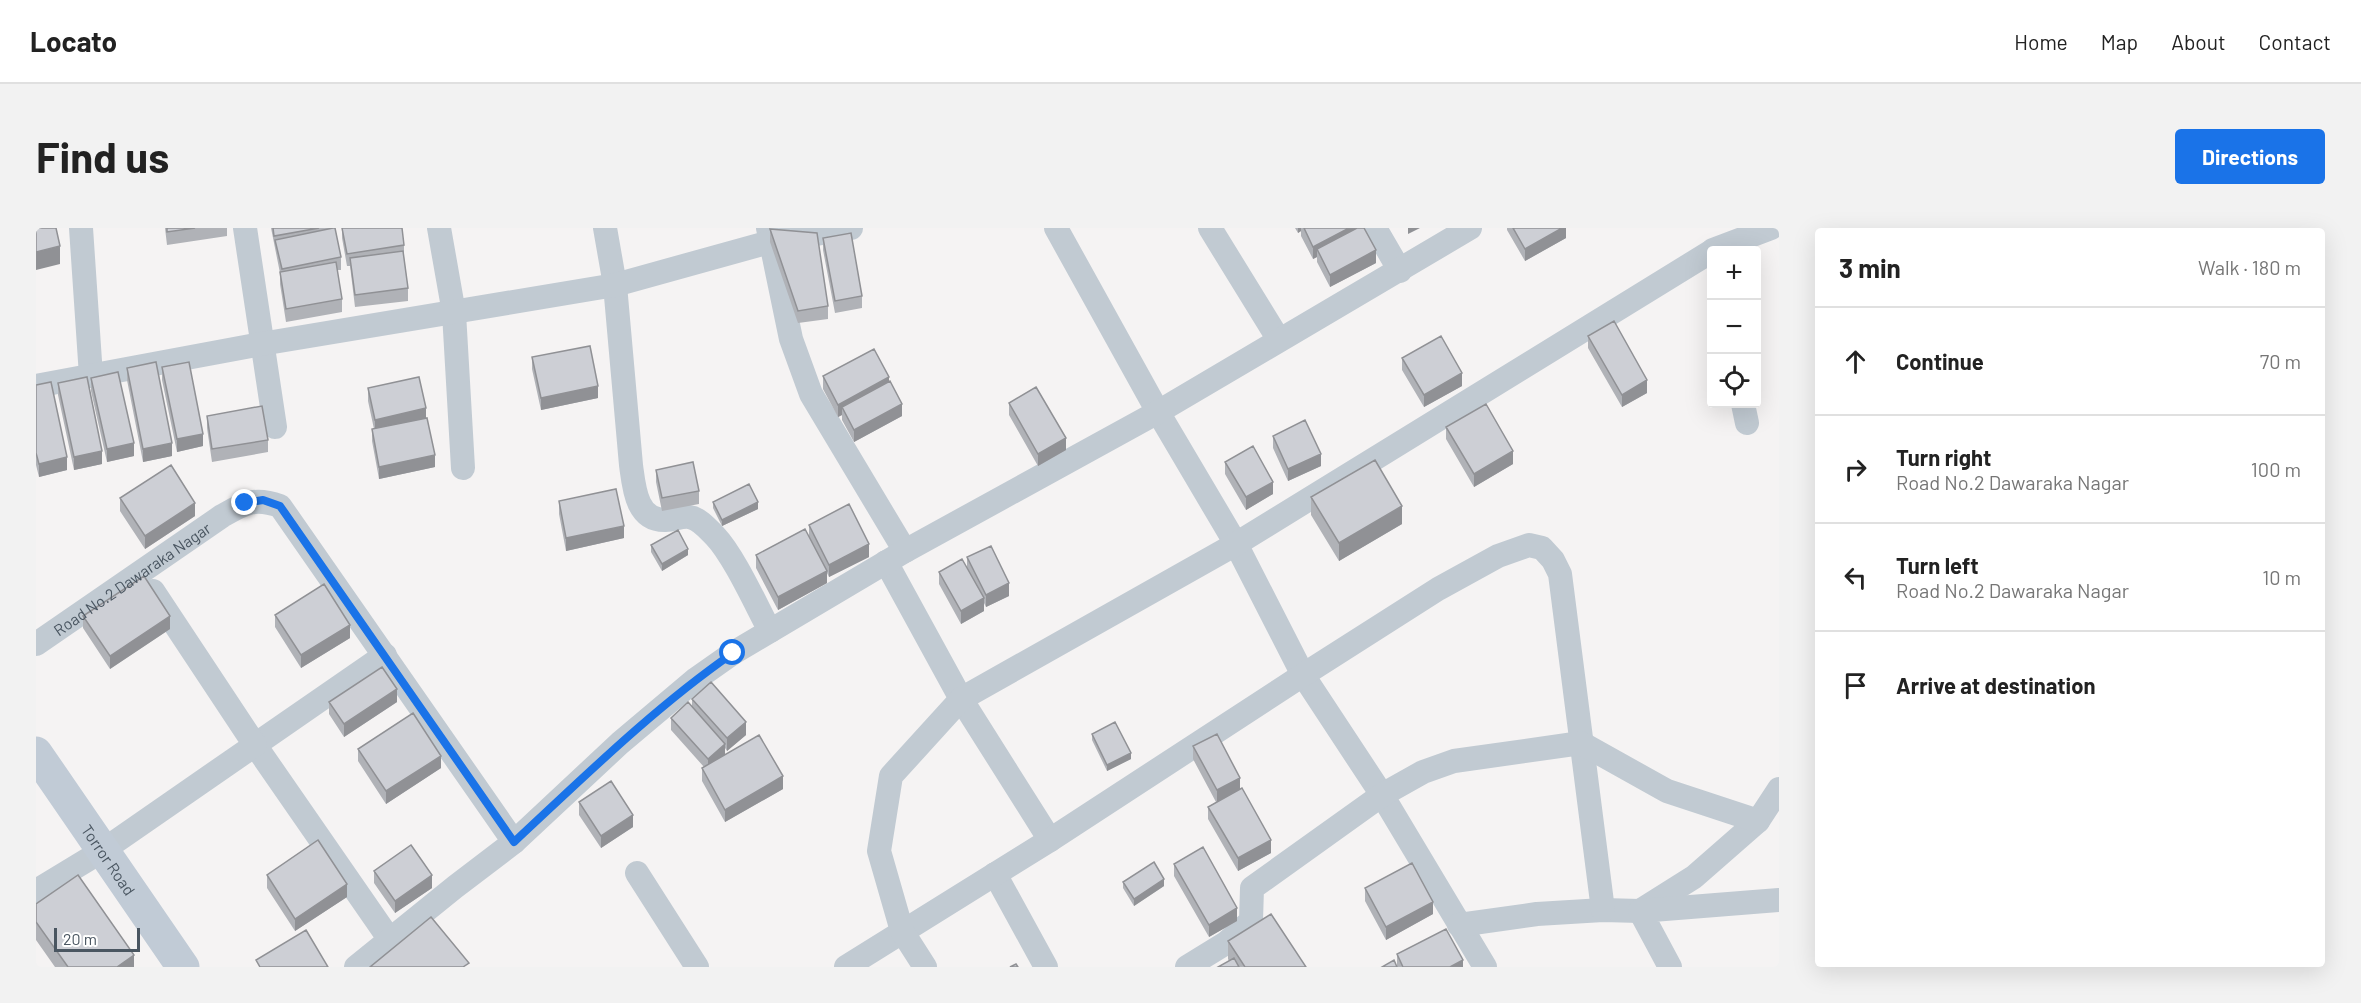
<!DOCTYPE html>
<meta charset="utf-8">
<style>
:root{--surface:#fff;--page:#f2f2f2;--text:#222;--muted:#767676;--line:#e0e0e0;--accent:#1a73e8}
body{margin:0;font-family:Barlow,sans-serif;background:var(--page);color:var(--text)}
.controls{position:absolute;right:18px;top:18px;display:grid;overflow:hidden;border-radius:6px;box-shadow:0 6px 24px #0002}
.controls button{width:54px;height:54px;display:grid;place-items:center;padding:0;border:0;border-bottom:2px solid var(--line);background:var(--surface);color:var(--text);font:30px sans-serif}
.scale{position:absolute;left:18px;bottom:15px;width:86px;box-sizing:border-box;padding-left:6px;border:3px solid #4a5661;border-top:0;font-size:16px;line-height:21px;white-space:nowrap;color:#4a5661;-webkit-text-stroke:4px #fff;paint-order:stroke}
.stop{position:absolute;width:18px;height:18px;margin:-14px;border:4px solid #1a73e8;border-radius:50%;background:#fff}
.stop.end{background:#1a73e8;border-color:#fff;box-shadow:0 2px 6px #0008}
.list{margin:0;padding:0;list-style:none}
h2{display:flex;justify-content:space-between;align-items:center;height:78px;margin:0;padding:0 24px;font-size:26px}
h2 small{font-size:20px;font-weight:400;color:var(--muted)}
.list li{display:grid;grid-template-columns:39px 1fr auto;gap:18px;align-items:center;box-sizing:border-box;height:108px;padding:0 24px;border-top:2px solid var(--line)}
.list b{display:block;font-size:22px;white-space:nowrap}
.list p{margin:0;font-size:20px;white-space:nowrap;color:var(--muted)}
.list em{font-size:20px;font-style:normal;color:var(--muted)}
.icon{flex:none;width:33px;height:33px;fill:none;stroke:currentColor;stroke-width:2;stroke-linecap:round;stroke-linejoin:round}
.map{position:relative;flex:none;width:1743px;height:739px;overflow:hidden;border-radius:6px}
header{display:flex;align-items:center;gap:36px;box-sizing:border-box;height:84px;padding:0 30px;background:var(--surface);border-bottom:2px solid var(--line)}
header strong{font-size:28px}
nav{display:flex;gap:33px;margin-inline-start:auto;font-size:21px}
.intro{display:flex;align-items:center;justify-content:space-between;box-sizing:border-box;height:144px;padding:0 36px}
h1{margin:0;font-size:42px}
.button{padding:15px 27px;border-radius:6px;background:var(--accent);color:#fff;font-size:21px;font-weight:700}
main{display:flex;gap:36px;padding:0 36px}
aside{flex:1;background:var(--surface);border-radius:6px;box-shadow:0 6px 24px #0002}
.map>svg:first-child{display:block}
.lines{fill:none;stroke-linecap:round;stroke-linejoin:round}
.street{stroke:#c1cad2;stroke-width:24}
.secondary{stroke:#c1cbd6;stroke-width:33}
.wall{fill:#b0b2b7}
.shaded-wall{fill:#909195}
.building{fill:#cdcfd5;stroke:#909195;stroke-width:1.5}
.route{stroke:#1a73e8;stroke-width:8}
.labels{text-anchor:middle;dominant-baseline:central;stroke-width:4.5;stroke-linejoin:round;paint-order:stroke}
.street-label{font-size:16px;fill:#4a5661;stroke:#fff}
</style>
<header>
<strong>Locato</strong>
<nav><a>Home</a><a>Map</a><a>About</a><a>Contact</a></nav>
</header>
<div class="intro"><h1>Find us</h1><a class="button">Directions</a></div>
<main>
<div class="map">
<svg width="1743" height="739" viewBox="0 0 1743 739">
<rect width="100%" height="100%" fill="#f5f3f3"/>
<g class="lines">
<g class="street">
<path d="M45 0 55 148"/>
<path d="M209 0 239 199"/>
<path d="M403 0 418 85 427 240"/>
<path d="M569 0 579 57 595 237C598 259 600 293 630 292 638 292 645 288 653 289 663 290 672 301 679 308 698 328 720 377 734 403"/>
<path d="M732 0 755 111 775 166 869 323"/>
<path d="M1020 0 1122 184 1200 316 1267 447 1346 567 1449 739"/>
<path d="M1174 0 1243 112"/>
<path d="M1339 0 1364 43"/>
<path d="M1677 22 1735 0"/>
<path d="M0 158 225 116 579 57 734 14 815 0"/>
<path d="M1707 176 1711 195"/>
<path d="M850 334 925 471 1014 612"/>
<path id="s1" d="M0 416 186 288C209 275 218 269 244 278L478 614"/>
<path d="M349 427 219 517 354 712"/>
<path d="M601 645 661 739"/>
<path d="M959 646 1010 739"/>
<path d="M0 663 66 623 219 517 117 363"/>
<path d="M1423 697 1501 686 1567 682 1604 683 1658 649 1722 593 1743 561"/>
<path d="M320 739 419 659 478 614 584 515 660 451 697 425 869 323 1122 184 1434 0"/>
<path d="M810 739 1014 612 1267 447 1402 361 1462 328 1493 317 1506 320 1517 332 1524 346 1567 682"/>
<path d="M889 739 866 703 843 623 855 548 925 471 1200 316 1676 23"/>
<path d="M1151 739 1190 715 1215 693 1216 660 1346 567 1387 544 1418 533 1545 515 1631 563 1722 593"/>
<path d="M1634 739 1604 683 1743 672"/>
</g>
<path class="secondary" id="s2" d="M0 525 147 739"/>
</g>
<path class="wall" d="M129 0H191V8L131 17Z
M235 0H299L305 29V42H301L306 71V84L250 94 244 56V45Z
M306 0 368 17V29L372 60V73L319 79 314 38H311L306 10Z
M1259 0H1328L1340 35 1294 59 1281 34V29L1277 31 1265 8V3L1262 5Z
M1471 0H1530V10L1489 33 1471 2Z
M734 1 792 78V91L762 95 734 14Z
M787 10 826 68V80L799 85 787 22Z
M1552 108 1611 165 1586 179 1552 120Z
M496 129 562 170 505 182 496 141Z
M1366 130 1426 158 1388 179 1366 142Z
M126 139 167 218 141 224 126 152Z
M91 140 136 228 107 234 91 152Z
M787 148 853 154 866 188 818 214 806 192V187L802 189 787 161Z
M55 150 98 228 71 234 55 163Z
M22 155 66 236 38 242 22 167Z
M0 157 31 242 3 249 0 237Z
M332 160 390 190 399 239 343 251 336 213V201H338L332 173Z
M973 175 1030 222 1002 238 973 187Z
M171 188 232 212V224L176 234 171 200Z
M1410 199 1477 236 1438 259 1410 211Z
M1237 208 1285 238 1252 253 1237 220Z
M1189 234 1237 266 1210 282 1189 246Z
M620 242 663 263V276L626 283 620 254Z
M1275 269 1366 296 1303 333 1275 287Z
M84 270 159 288 109 321 84 283Z
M523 273 588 310 530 323 523 286Z
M677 274 722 281 686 298 677 280Z
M773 297 833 329 793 349 791 345V355L742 382 720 340V327L773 309Z
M615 317 652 327 626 343 615 324Z
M931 329 973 368 950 379 948 375V383L925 396 903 356V344L931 341Z
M239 387 314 410 265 440 239 399Z
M47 388 134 401 74 441 47 400Z
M656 471 710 507 691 523 689 520V527L747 561 689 594 666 553V540L668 539 635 502V490L656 479Z
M293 474H361L308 509 293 486Z
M1056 506 1095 531 1071 543 1056 512Z
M1157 518 1204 561 1235 625 1202 643 1172 591V579L1180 574 1157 531Z
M322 521 405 540 350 576 322 533Z
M543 574 597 599 565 620 543 587Z
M1138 636 1201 693 1173 709 1138 648Z
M338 643 396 660 359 685 338 655Z
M231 647 311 669 259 703 231 660Z
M1087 654 1128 658 1098 678 1087 660Z
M1329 660 1397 686 1350 712 1329 673Z
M0 676 98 739H19L0 712Z
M1192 713 1270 739H1182L1193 733 1192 731Z
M1361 726 1427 739H1346L1361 737Z"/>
<path class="shaded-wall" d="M1262 0H1265V3L1262 5Z
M1313 0H1324L1281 21V29L1277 31V19Z
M1372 0H1384L1372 6Z
M1526 0H1530V10L1489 33V21Z
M24 18V36L0 42V24Z
M1340 22V35L1294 59V47Z
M1426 145V158L1388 179V167Z
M853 149V162L806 179V187L802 189V177Z
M1611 152V165L1586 179V167Z
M562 158V170L505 182V170Z
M866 176V188L818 214V202Z
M390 180V193L339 204V192Z
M167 206V218L141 224V211Z
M1030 210V222L1002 238V226Z
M98 215V228L71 234V221Z
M136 215V228L107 234V221Z
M66 223V236L38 242V229Z
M1477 223V236L1438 259V246Z
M1285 226V238L1252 253V241Z
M399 227V239L343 251V239Z
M31 229V242L3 249V236Z
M1237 254V266L1210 282V269Z
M722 274V281L686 298V292Z
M159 275V288L109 321V308Z
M1366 278V296L1303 333V315Z
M588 298V310L530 323V310Z
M833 316V329L793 349V337Z
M652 321V327L626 343V336Z
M791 343V355L742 382V369Z
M973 355V368L950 379V367Z
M948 370V383L925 396V383Z
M134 388V401L74 441V428Z
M314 397V410L265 440V427Z
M361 461V474L308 509V496Z
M710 494V507L691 523V510Z
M689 516V528L672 543V531Z
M1095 525V531L1071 543V537Z
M405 528V540L350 576V563Z
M747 548V561L689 594V582Z
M1204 550V562L1181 575V562Z
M597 587V599L565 620V608Z
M1235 612V625L1202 643V630Z
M396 647V660L359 685V673Z
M1128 651V658L1098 678V671Z
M311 656V669L259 703V691Z
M1397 674V686L1350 712V699Z
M1201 680V693L1173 709V697Z
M98 727V739H81Z
M1427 732V739H1414Z"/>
<path class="building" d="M0 0H20L24 18 0 24Z
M131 0H159L131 4Z
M237 0H283L238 8Z
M297 0H299L305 29 246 41 239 12Z
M306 0H366L368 17 311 26Z
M1268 0H1313L1277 19Z
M1321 0H1328L1340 22 1294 47 1281 21Z
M1477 0H1526L1489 21Z
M734 1 781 5 792 78 762 83Z
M815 5 826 68 799 73 787 10Z
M367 23 372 60 319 67 314 30Z
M300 34 306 71 250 81 244 44Z
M1578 93 1611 152 1586 167 1552 108Z
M1405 108 1426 145 1388 167 1366 130Z
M554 118 562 158 505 170 496 129Z
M838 121 853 149 802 177 787 148Z
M120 134 136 215 107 221 91 140Z
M153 134 167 206 141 211 126 139Z
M82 144 98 215 71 221 55 150Z
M51 149 66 223 38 229 22 155Z
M383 149 390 180 339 192 332 160Z
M854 153 866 176 818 202 806 179Z
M15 154 31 229 3 236 0 225V157Z
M1000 159 1030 210 1002 226 973 175Z
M1450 176 1477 223 1438 246 1410 199Z
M226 178 232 212 176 221 171 188Z
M391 190 399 227 343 239 336 201Z
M1269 192 1285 226 1252 241 1237 208Z
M1217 218 1237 254 1210 269 1189 234Z
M1339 232 1366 278 1303 315 1275 269Z
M657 234 663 263 626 270 620 242Z
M135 237 159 275 109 308 84 270Z
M713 256 722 274 686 292 677 274Z
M580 261 588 298 530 310 523 273Z
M813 276 833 316 793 337 773 297Z
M769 301 791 343 742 369 720 327Z
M642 302 652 321 626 336 615 317Z
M955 318 973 355 950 367 931 329Z
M926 331 948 370 925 383 903 344Z
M108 348 134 388 74 428 47 388Z
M288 356 314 397 265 427 239 387Z
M346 439 361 461 308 496 293 474Z
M675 454 710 494 691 510 656 471Z
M652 474 689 516 672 531 635 490Z
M377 485 405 528 350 563 322 521Z
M1079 494 1095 525 1071 537 1056 506Z
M1181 506 1204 550 1181 562 1157 518Z
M723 507 747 548 689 582 666 540Z
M575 553 597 587 565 608 543 574Z
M1206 560 1235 612 1202 630 1172 579Z
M282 612 311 656 259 691 231 647Z
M375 617 396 647 359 673 338 643Z
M1167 619 1201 680 1173 697 1138 636Z
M1118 634 1128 651 1098 671 1087 654Z
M1376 635 1397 674 1350 699 1329 660Z
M42 647 98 727 81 739H32L0 694V676Z
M1235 686 1270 739H1209L1192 713Z
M395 689 433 735 427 739H334Z
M1410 701 1427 732 1414 739H1367L1361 726Z
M270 702 292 739H224L220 732Z
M1198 730 1203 739H1182Z
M1358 732 1361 739H1346Z
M980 736 982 739H974Z"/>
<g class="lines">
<path class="route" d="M209 275 227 272 244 278 478 614C549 548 618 480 697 425"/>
</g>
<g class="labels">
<g class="street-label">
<text stroke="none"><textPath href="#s1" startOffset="116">Road No.2 Dawaraka Nagar</textPath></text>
<text stroke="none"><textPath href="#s2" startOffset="129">Torror Road</textPath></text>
</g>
</g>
</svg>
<div class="controls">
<button>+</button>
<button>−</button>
<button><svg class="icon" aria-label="locate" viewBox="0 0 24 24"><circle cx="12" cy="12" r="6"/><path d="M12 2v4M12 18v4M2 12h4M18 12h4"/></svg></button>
</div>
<div class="scale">20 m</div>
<div class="stop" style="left:697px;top:425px"></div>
<div class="stop end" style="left:209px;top:275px"></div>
</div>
<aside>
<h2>3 min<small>Walk · 180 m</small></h2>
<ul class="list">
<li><svg class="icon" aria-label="ahead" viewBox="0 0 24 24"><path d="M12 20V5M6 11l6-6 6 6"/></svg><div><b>Continue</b></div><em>70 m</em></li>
<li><svg class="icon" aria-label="right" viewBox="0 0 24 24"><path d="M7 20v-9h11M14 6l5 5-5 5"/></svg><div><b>Turn right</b><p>Road No.2 Dawaraka Nagar</p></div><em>100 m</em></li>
<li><svg class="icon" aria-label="left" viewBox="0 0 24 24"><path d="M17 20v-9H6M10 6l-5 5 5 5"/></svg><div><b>Turn left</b><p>Road No.2 Dawaraka Nagar</p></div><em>10 m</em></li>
<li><svg class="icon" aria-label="arrive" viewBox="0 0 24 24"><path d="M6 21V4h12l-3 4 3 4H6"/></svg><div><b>Arrive at destination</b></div></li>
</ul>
</aside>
</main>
